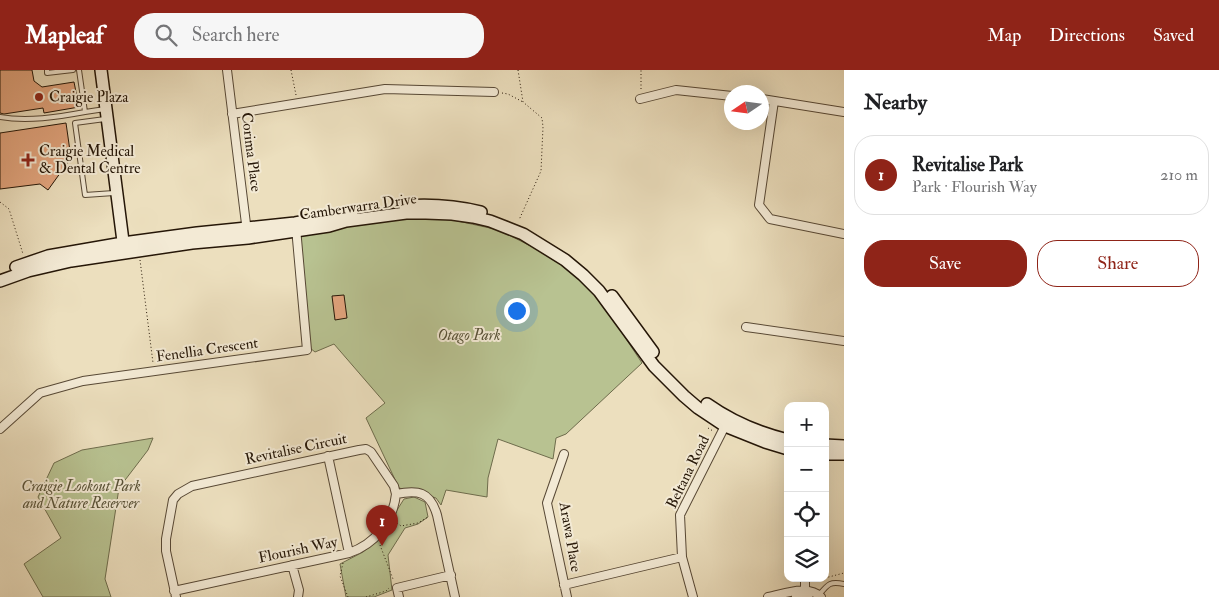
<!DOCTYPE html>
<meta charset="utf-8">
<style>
:root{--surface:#fff;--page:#f6f6f6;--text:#202124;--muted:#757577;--line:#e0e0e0;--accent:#8f2418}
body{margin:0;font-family:"IM FELL Double Pica",serif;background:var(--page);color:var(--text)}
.controls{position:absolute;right:15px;bottom:15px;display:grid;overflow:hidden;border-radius:10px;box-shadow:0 5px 20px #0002}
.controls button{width:45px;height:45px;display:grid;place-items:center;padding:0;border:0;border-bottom:1px solid var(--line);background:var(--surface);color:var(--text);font:25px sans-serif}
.compass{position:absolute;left:724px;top:15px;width:45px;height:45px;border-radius:50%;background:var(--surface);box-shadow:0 5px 20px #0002;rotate:257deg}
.you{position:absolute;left:516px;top:240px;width:18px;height:18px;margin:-12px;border:4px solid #fff;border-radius:50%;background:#1a73e8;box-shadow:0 0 0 8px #1a73e833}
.badge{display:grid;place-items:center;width:32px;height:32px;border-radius:50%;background:var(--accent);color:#fff;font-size:16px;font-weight:700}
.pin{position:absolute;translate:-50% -41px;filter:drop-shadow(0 1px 2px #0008)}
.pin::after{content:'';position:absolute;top:26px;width:18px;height:15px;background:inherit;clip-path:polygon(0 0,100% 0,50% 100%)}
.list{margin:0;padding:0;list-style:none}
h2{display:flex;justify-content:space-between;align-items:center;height:65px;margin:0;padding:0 20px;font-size:21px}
h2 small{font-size:16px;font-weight:400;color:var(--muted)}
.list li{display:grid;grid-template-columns:32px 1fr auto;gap:15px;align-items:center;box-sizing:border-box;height:80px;margin:0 10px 10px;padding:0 10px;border:1px solid var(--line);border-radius:20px}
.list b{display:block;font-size:19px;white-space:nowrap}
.list p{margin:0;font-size:16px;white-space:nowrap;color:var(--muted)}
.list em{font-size:16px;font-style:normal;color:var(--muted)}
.actions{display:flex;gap:10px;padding:15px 20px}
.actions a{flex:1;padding:11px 0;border:1px solid var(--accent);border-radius:20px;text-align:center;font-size:18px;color:var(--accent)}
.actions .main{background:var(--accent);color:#fff}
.icon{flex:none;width:28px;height:28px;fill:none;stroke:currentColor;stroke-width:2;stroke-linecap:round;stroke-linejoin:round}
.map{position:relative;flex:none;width:844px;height:527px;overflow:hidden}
header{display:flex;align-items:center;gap:30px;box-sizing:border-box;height:70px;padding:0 25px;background:var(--accent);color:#fff}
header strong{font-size:24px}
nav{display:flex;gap:28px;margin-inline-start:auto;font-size:18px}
.search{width:350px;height:45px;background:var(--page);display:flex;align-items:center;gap:12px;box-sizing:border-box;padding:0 18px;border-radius:20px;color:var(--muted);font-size:19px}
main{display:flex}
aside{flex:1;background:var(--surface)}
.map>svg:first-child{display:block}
.green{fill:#b8c291;stroke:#6e6c4c}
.building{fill:#e3a57e;stroke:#251607}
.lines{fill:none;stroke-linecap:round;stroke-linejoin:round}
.lane-casing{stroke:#574835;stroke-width:6}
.street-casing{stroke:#574835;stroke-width:10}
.secondary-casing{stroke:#251607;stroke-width:14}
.path{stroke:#251607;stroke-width:1;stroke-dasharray:1 2.5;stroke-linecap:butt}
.lane{stroke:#f3ead5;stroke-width:4}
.street{stroke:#f3ead5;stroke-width:8}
.secondary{stroke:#f3ead5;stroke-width:11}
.poi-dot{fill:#8f2418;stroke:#f3ead5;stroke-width:2}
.labels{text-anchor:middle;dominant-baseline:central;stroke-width:4;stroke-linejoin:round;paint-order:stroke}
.poi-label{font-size:15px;fill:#251607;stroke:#f3ead5;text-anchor:start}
.street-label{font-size:15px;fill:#251607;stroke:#f3ead5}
.park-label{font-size:15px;font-style:italic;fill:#585237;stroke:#f3ead5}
</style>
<header>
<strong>Mapleaf</strong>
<div class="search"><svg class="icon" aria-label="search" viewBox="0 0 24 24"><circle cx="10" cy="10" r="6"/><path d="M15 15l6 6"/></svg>Search here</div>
<nav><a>Map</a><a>Directions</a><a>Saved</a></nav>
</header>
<main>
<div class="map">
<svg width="844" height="527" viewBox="0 0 844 527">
<rect width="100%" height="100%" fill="#ecdfbe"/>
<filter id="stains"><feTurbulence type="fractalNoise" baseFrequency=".004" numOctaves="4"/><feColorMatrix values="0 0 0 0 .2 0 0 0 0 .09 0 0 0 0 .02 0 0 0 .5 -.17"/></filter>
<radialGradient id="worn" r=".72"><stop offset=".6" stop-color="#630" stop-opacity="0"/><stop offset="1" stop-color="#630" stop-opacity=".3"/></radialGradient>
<path class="green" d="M412 147 453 150 499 160 568 195 595 222 642 293 566 364 556 368 553 389 498 369 488 408 487 427 446 420 441 435 436 428 399 418 366 348 385 333 334 274 315 282 310 278 300 161Z
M153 368 148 380 119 418 105 509 111 527H43L24 494 61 468 38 427 54 393 82 380Z
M414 427 425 432 428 447 418 454 405 458 388 485 392 520 374 527H346L340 494 363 482 378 470 404 429Z"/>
<path class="building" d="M0 0H32L34 11 42 17 74 12 79 37 44 43 43 38 4 44 0 43Z
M66 53 71 88 48 120 40 114 0 119V63Z
M344 225 347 248 335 250 332 226Z"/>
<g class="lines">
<g class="lane-casing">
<path id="lane" d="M47 0V3L73 0
M79 0 85 42 105 39
M0 47C27 52 58 47 85 42
M105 49 75 53 85 125 114 123
M819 525C828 514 830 511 844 514"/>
</g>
<g class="street-casing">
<path id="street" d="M227 0 247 162
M640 29 676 20 732 26
M762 29 844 42
M774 31 759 135 770 149 844 164
M232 44 385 19 494 22
M746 257 844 271
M0 359 40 323 83 311 307 280 296 158
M564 384 547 433 567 527
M328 386 349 483
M292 495 299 520 298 527
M564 515 682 487
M174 521 349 483C375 474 393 452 396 424
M805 526V508
M176 527 166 481V469L173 430 178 424 192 416 359 380 366 379 371 382 394 416 396 424C418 420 430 421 437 445L455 527
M399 527 397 518 451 505
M693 527 682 487 680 445 727 352
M768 527C784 524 808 514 821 527
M796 527 805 526 808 527"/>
</g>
<g class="secondary-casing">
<path id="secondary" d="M101 0 124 179
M405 136C431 134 456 136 481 142
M16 197 48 186 123 173 197 163 295 153 352 143
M0 211 28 201 71 191 192 173 248 168 329 156 346 151 406 143H426L452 144 473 147 490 151 523 164 565 190 583 205 599 221 654 296 684 326 698 338 725 356 765 372 788 379
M612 226 653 282
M707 334C731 351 759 363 788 370
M825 375 844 376
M825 384H844"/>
</g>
<path class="path" d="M291 0 296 25
M518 0 523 32 542 48 543 57 541 101 519 150
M641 19V0
M502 23 508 24 523 32
M0 132 9 139 23 184
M140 190 153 293
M708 358 713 361
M397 453 401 456 418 453 428 447
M380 475 393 509
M343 493 340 506 348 527
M825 508 844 503
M813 510 822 508
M366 527 386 521 389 518"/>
<use href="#lane" class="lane"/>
<use href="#street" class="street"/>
<use href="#secondary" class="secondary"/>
</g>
<g class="poi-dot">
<circle cx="39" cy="27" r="5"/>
<path d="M25.5 82.5h5v5h5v5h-5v5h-5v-5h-5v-5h5z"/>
</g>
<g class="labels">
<g class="poi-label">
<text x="49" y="27">Craigie Plaza</text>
<text x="39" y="81">Craigie Medical<tspan x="39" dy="17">&amp; Dental Centre</tspan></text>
</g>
<g class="street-label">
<text transform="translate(251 82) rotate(83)">Corima Place</text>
<text transform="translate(358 137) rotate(-8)">Camberwarra Drive</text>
<text transform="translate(207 280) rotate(-8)">Fenellia Crescent</text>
<text transform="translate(296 379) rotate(-12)">Revitalise Circuit</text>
<text transform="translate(688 402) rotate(-64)">Beltana Road</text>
<text transform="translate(570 467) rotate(80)">Arawa Place</text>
<text transform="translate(298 480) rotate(-12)">Flourish Way</text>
</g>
<g class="park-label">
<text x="469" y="265">Otago Park</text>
<text x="81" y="416">Craigie Lookout Park<tspan x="81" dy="17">and Nature Reserver</tspan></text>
</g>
</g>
<rect width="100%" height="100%" filter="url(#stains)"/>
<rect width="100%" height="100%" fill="url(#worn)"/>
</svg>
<div class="controls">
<button>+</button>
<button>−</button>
<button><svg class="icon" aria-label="locate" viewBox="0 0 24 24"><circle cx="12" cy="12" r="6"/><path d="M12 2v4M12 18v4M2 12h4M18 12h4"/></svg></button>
<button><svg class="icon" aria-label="layers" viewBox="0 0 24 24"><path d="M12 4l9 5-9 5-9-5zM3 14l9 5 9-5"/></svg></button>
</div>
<svg class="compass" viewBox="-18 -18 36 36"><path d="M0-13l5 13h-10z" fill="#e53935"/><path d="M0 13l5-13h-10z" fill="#757577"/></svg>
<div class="you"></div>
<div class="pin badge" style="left:382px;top:476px">1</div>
</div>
<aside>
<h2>Nearby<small></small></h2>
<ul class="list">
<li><span class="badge">1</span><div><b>Revitalise Park</b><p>Park · Flourish Way</p></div><em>210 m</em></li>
</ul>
<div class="actions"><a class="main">Save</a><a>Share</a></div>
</aside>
</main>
